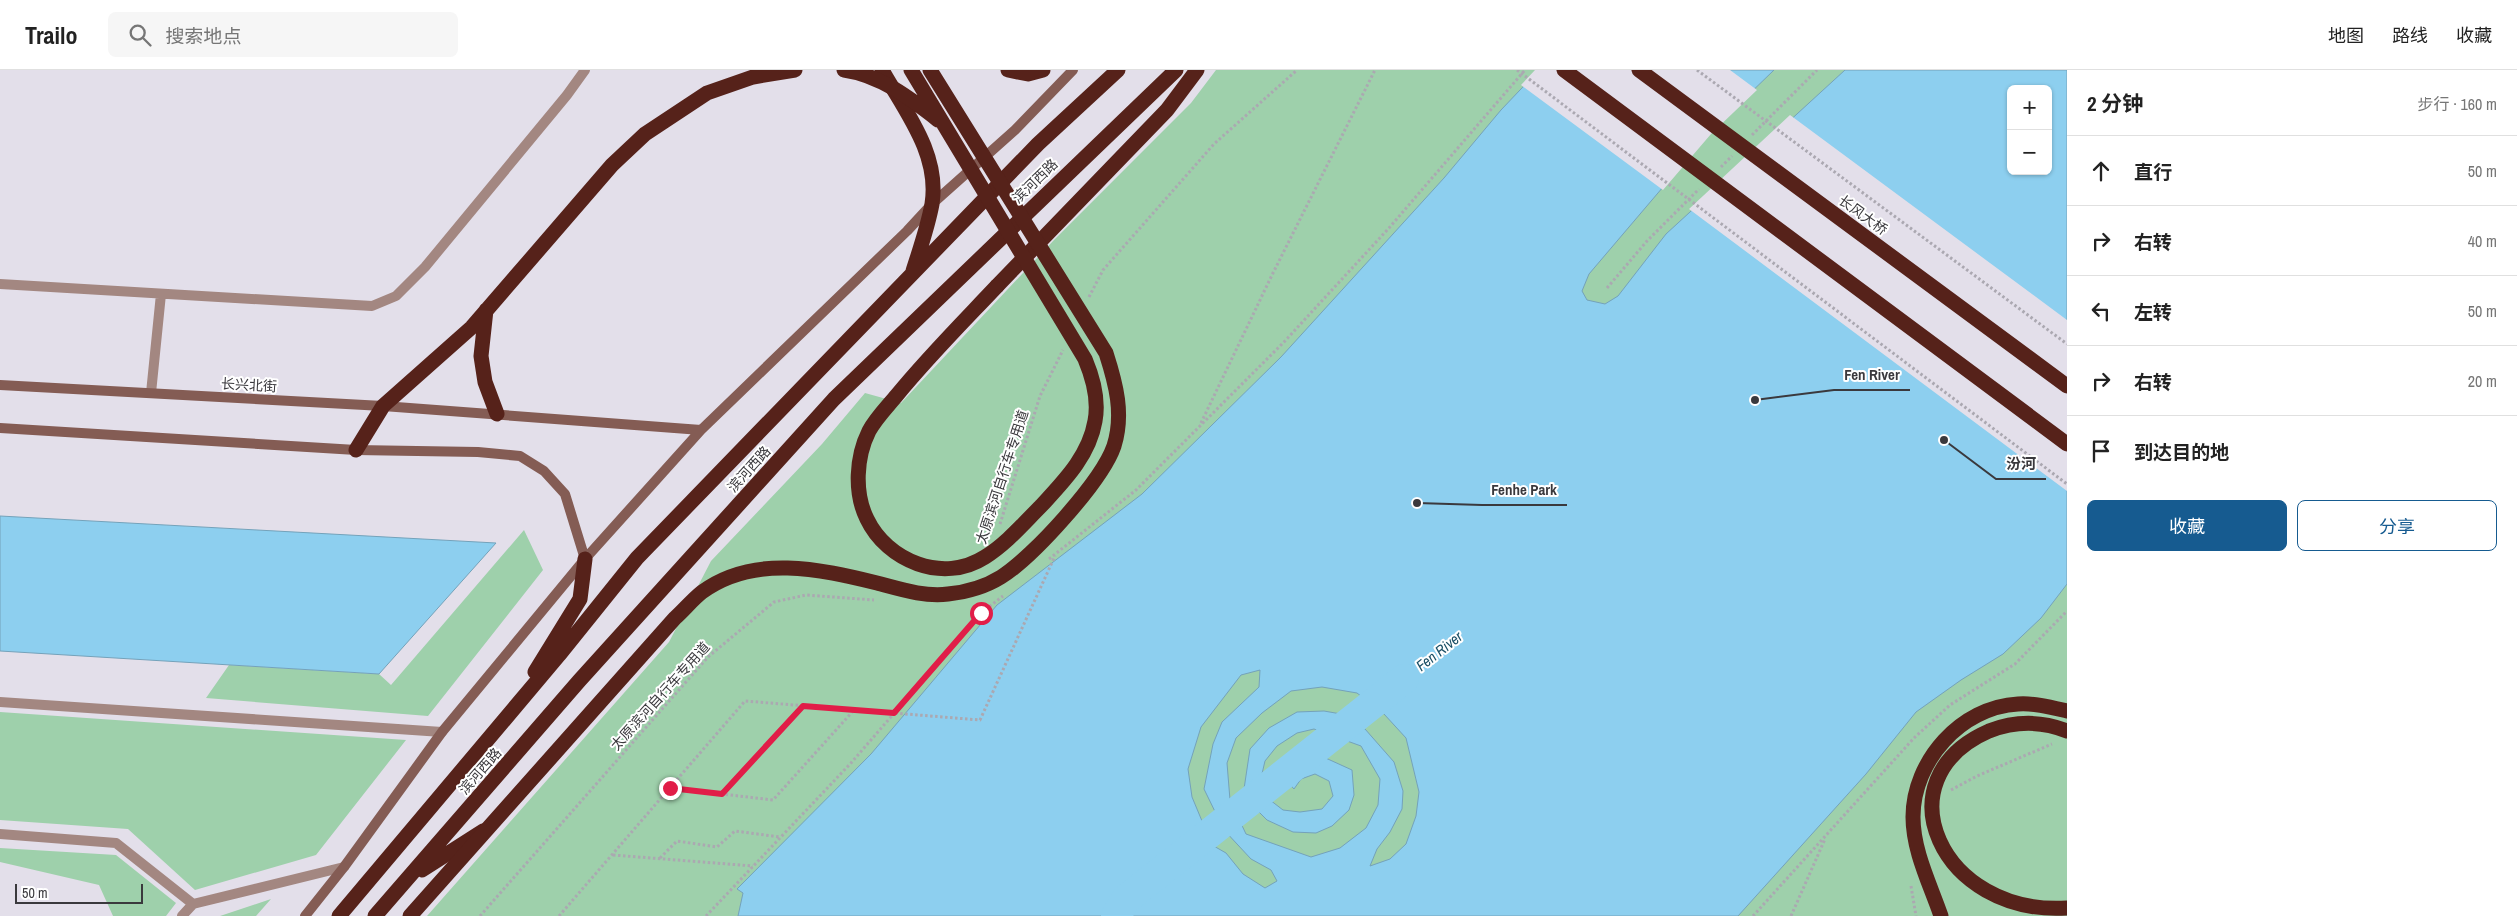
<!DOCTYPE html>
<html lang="zh">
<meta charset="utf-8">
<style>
:root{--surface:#fff;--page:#f6f6f6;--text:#222;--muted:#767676;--line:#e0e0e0;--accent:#165b90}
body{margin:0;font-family:"Archivo Narrow","Noto Sans SC",sans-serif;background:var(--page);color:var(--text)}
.controls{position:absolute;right:15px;top:15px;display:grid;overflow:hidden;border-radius:8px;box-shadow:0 1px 4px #0004}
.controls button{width:45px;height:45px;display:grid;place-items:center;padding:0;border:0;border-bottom:1px solid var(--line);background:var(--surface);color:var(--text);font:25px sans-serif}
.scale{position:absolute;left:15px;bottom:12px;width:128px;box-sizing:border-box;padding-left:5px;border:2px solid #3a393d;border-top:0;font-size:14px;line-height:18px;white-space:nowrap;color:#3a393d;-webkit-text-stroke:4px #fff;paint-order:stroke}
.stop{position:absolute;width:15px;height:15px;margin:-11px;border:4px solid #e11d48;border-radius:50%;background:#fff}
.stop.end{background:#e11d48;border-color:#fff;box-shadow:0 1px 5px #0008}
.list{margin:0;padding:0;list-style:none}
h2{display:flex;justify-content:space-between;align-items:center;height:65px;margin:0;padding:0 20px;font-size:21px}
h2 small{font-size:16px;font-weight:400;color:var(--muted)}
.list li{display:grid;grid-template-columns:32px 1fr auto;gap:15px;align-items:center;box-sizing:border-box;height:70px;padding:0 20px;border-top:1px solid var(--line)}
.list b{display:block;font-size:19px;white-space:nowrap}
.list em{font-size:16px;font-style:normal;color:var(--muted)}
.actions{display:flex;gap:10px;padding:15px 20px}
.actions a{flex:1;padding:11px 0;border:1px solid var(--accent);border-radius:8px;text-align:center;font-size:18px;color:var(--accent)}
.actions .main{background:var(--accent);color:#fff}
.icon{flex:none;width:28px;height:28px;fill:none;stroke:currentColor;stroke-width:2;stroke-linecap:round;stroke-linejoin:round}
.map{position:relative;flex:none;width:2067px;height:846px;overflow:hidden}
header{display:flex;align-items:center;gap:30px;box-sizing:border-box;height:70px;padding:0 25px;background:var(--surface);border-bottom:1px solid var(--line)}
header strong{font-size:24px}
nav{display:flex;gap:28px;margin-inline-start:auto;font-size:18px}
.search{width:350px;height:45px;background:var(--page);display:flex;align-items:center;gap:12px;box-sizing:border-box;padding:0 18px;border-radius:8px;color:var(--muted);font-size:19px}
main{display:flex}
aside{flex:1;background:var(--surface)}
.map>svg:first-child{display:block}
.green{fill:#9ed0ab;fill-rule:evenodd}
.water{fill:#8dcfef;stroke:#74a2ba;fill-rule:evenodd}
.pier{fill:#e3dfea}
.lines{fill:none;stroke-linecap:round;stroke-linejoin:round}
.river{stroke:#8dcfef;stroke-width:30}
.path{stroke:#aba8b1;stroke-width:3;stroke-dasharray:2.5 2.5;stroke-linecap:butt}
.street{stroke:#a38781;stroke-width:10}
.secondary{stroke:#845c54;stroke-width:10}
.highway{stroke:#56221a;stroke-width:15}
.path-bridge{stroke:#aba8b1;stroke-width:3;stroke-dasharray:2.5 2.5;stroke-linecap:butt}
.highway-bridge{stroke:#56221a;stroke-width:15}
.route{stroke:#e11d48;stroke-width:6}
.labels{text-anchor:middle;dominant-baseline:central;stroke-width:4;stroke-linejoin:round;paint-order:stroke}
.street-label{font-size:14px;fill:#3a393d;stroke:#fff}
.water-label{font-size:15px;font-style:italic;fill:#1b5066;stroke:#fff}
.leader{fill:none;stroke:#3a393d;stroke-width:2}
.callout-dot{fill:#3a393d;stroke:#fff;stroke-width:2}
.callout-label{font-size:15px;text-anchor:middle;font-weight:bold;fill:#3a393d;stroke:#fff;stroke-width:4;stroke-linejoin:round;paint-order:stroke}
</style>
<header>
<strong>Trailo</strong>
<div class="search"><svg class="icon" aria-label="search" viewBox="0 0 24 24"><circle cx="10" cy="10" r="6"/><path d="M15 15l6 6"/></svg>搜索地点</div>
<nav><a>地图</a><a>路线</a><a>收藏</a></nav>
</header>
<main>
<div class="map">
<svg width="2067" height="846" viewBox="0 0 2067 846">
<rect width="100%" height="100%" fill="#e3dfea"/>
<path class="green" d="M1216 0H2067V846H427L669 572 711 491 822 374 865 323 901 333 1054 170 1191 33ZM2011 19H2048V101H2011Z
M524 460 543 500 428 646 206 628 229 595 379 604 391 615Z
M0 642 406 670 316 785 195 820 128 759 0 750Z
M0 778 116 785 176 833 166 846H113L99 815 0 792Z
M271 829 256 846H220Z"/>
<path class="water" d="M1539 0H1774L1709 63 1589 204 1582 221 1587 230 1605 234 1618 226 1666 164 1845 0H2067V514L2041 548 2003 584 1961 610 1916 642 1866 704 1738 846H738L743 823 737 819 871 684 997 535 1142 424 1281 287 1444 108 1501 40ZM2011 19H2048V101H2011ZM1260 600 1259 617 1222 652 1213 674 1204 719 1224 760 1251 789 1271 800 1277 811 1265 818 1243 804 1226 783 1212 775 1192 727 1188 699 1201 657 1241 605ZM1322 617 1357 623 1384 644 1406 668 1419 722 1416 746 1406 774 1390 789 1370 796 1377 779 1390 762 1402 739 1403 721 1394 692 1365 659 1341 644 1324 641 1297 642 1269 658 1250 679 1244 719 1255 738 1267 750 1293 762 1316 763 1332 756 1349 740 1354 725 1352 700 1319 685 1302 684 1291 693 1285 709 1294 719 1301 709 1315 704 1329 711 1333 726 1322 739 1300 742 1283 740 1270 730 1261 708 1265 691 1277 676 1297 663 1314 659 1361 676 1380 709 1378 735 1366 758 1340 778 1311 787 1246 764 1230 730 1227 693 1236 668 1262 643 1291 621Z
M0 446 496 473 379 604 0 581Z"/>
<path class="pier" d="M1535 0H1730L1757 20 1711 64 1663 120 1521 15Z
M1790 45 2067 250V421L1689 139Z"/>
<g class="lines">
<path class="river" d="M1116 846 1125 830 1404 609"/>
<path class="path" d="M1752 65 1817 0
M1721 97 1732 86
M1607 218 1647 171 1699 119
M1089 227 1103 200 1214 74 1297 0
M1201 353 1272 205 1375 0
M1000 454 1040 326 1063 280
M1049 489 1136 420 1284 272 1389 158 1525 0
M671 718 773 730 854 640
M1951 720 1977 706 2052 674
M723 723 803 636
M613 785 753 796
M660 788 677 771 717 777 735 761 780 767
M1911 816 1916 846
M480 846 708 587 774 532 806 525 874 530
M559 846 745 631 980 650 1055 486
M706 846 851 693 981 543 1003 526
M1753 846 1914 668 1950 635 2015 594 2067 541
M1791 846 1825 769"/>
<path class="street" d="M0 214 372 236 396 226 425 197 567 25 585 0
M151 323 161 224
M0 632 442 662
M0 764 116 773 193 834 344 797
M182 846 193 834"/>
<path class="secondary" d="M0 315 383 336 701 360
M0 358 356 380 478 382 520 386 544 401 565 424 585 489
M305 846 344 797 442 662 585 489 701 360 907 161 932 134 1015 60 1073 0"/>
<path class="highway" d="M882 0C905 41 940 84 932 134 928 156 920 179 913 201
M1008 0 1028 4 1043 0
M997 216 1167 40 1197 0
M486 240 481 286 485 312 497 344
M356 380 383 336 472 257 612 95 645 64 707 23 753 7 795 0
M535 602 580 529 585 489
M422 800 483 761
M339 846 559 585 637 488 1038 74 1118 0
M375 846 579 611 834 329 1176 0"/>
<path class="path-bridge" d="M1517 0 2067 414
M1697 0 2067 274"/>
<path class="highway-bridge" d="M844 0C880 5 910 28 938 50
M911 0 1085 289C1093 308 1099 330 1095 351 1089 386 1064 411 1041 436 1023 454 1006 474 985 487 943 514 887 491 867 449 854 423 856 387 869 361 876 348 888 336 897 325 928 287 963 252 997 216
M1564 0 2067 374
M1639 0 2067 316
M2067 661C2042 651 2015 651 1989 661 1879 709 1941 846 2067 838
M410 846 675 548C684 540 692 530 702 522 754 484 820 499 877 513 900 519 924 527 948 524 967 522 985 517 1001 507 1033 487 1102 411 1114 376 1124 344 1116 314 1106 283L930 0
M1941 846C1930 814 1913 781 1913 747 1913 691 1961 637 2018 634 2035 633 2050 637 2067 641"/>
</g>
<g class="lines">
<path class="route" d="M670 718 722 724 803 636 894 643 981 543"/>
</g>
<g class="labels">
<g class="street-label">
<text transform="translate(1035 111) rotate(-44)">滨河西路</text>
<text transform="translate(1863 145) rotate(36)">长风大桥</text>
<text transform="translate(249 315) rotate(3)">长兴北街</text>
<text transform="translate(749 399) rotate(-48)">滨河西路</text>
<text transform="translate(1002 407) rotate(-72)">太原滨河自行车专用道</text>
<text transform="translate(660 626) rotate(-48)">太原滨河自行车专用道</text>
<text transform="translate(480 701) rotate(-49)">滨河西路</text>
</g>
<g class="water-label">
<text transform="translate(1439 581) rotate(-38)">Fen River</text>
</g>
</g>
<path class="leader" d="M1755 330L1834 320H1910M1944 370L1996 409H2046M1417 433L1482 435H1567"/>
<g class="callout-dot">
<circle cx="1755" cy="330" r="5"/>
<circle cx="1944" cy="370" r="5"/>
<circle cx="1417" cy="433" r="5"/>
</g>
<g class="callout-label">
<text x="1872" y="310">Fen River</text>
<text x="2021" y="399">汾河</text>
<text x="1524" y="425">Fenhe Park</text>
</g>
</svg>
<div class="controls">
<button>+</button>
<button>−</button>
</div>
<div class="scale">50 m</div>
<div class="stop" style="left:981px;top:543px"></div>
<div class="stop end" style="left:670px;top:718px"></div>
</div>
<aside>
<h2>2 分钟<small>步行 · 160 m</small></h2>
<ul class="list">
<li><svg class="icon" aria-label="ahead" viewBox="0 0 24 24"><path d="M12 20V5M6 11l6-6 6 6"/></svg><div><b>直行</b></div><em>50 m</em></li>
<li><svg class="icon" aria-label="right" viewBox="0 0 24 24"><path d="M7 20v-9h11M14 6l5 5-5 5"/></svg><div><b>右转</b></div><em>40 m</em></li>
<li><svg class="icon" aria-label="left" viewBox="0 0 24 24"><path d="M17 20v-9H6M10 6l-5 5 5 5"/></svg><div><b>左转</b></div><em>50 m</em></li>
<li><svg class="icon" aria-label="right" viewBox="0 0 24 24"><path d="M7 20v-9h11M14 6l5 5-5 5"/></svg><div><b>右转</b></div><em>20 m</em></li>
<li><svg class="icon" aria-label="arrive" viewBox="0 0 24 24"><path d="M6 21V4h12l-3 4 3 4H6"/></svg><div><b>到达目的地</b></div></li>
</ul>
<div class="actions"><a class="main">收藏</a><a>分享</a></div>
</aside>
</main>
